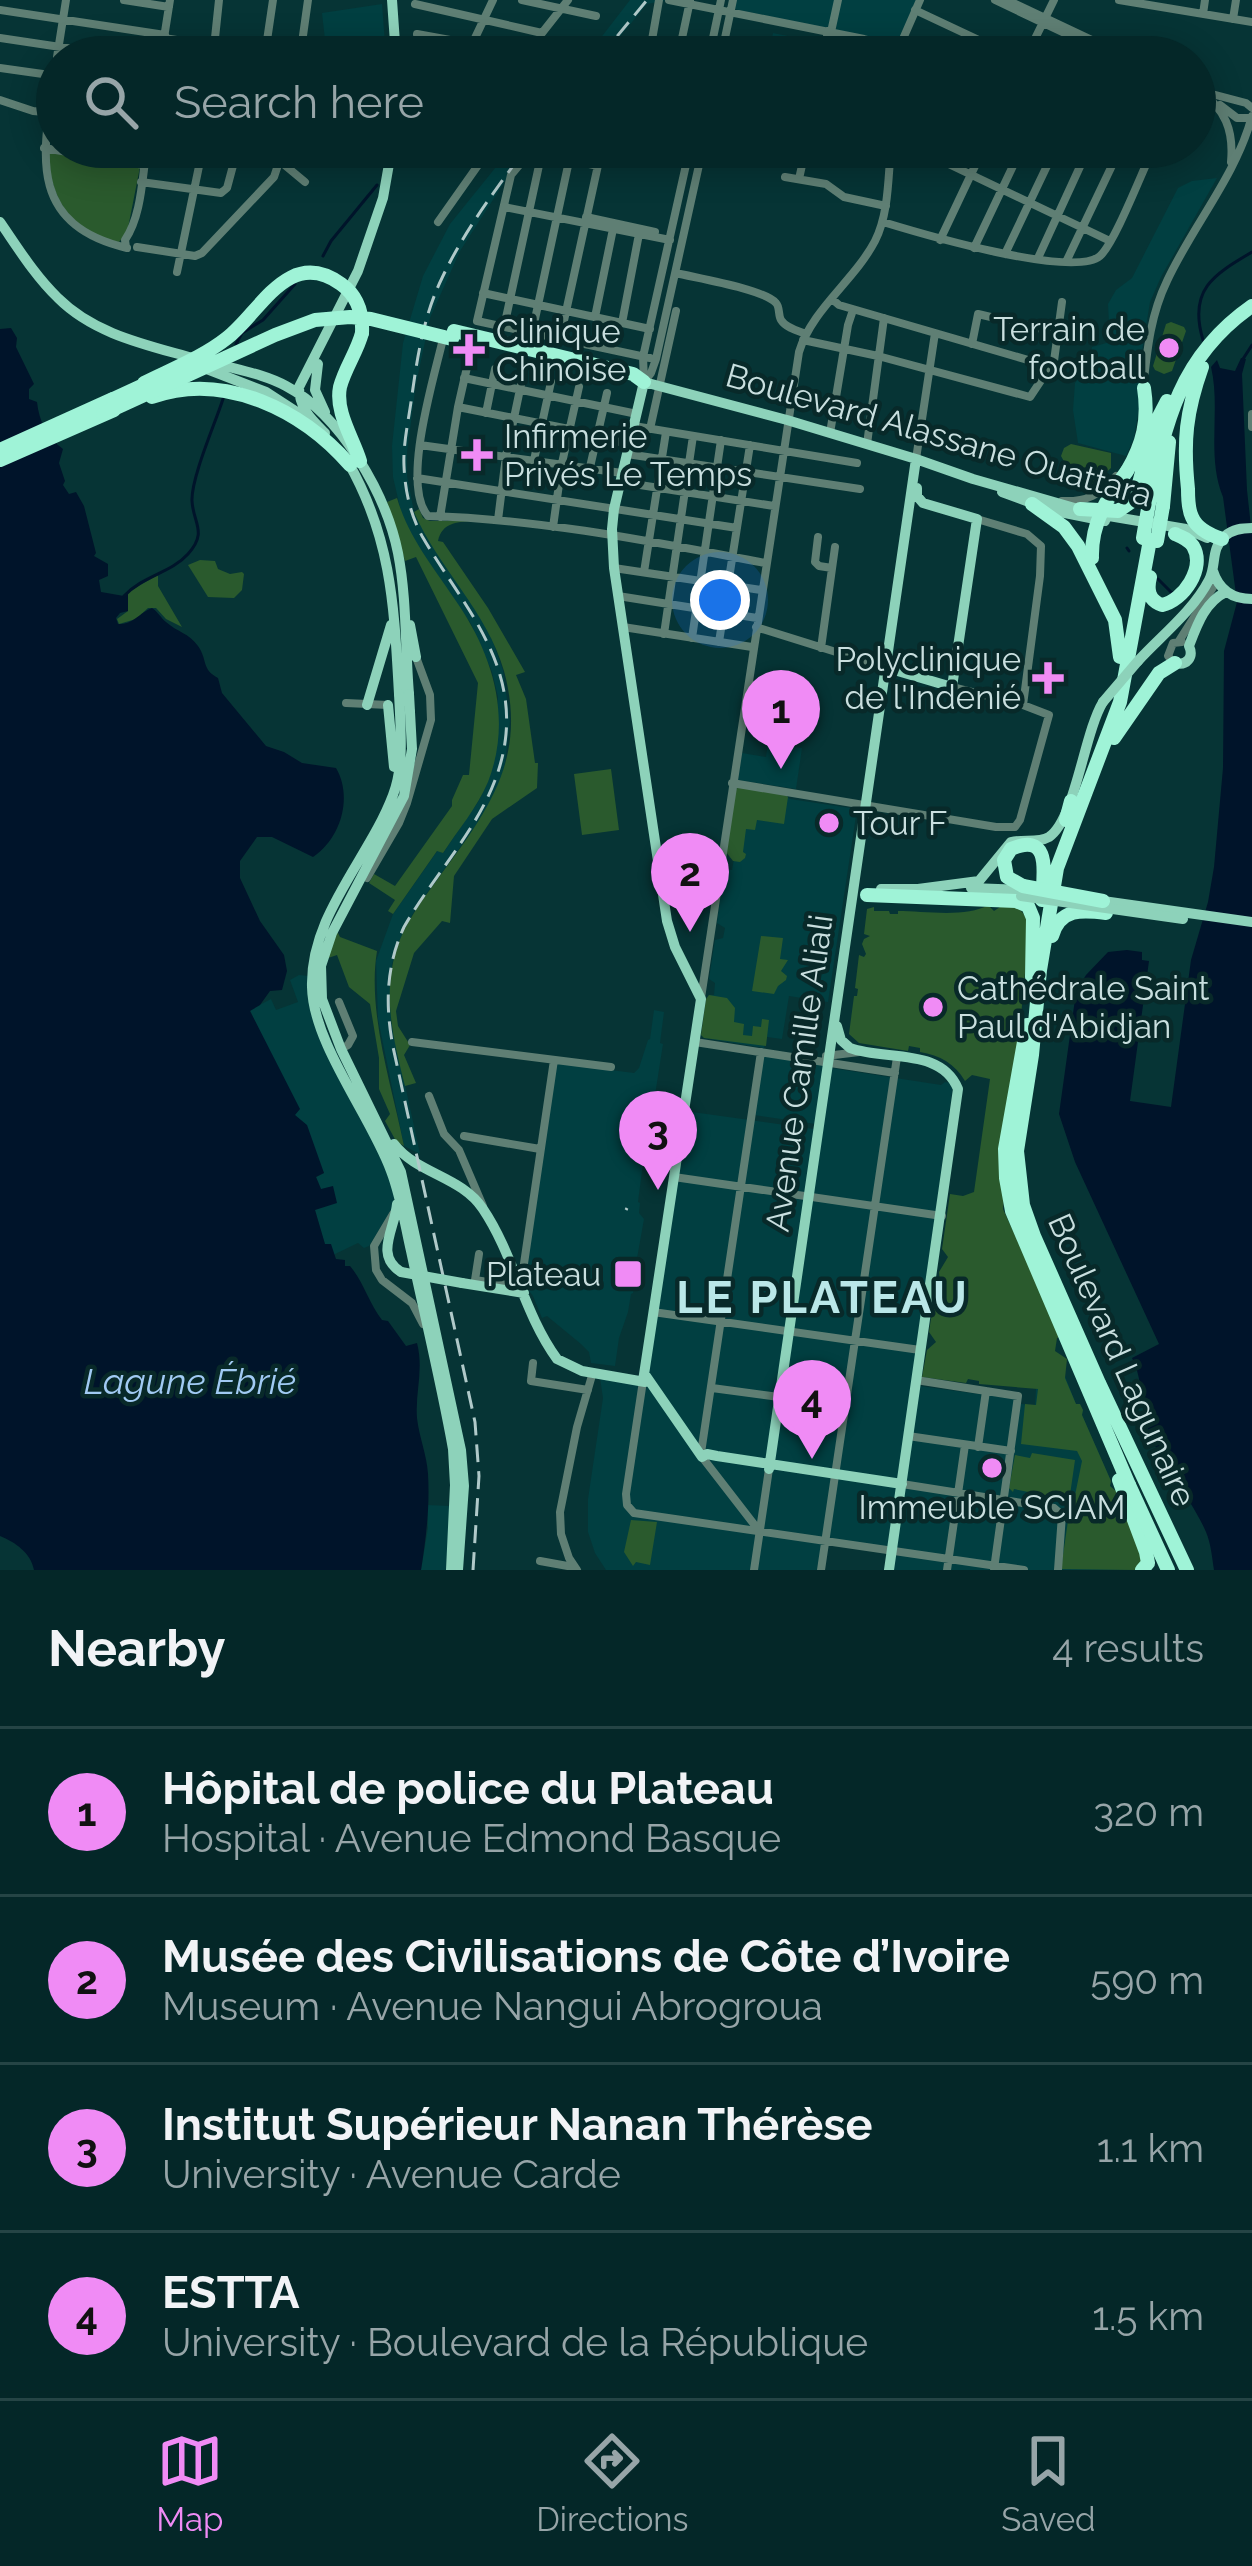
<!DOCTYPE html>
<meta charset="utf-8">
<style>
:root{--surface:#042728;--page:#0d2f30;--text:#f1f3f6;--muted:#97a5a8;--line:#254445;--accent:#f08bf5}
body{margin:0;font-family:Raleway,sans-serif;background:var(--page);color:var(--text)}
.you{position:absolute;left:720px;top:600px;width:42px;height:42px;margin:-30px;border:9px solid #fff;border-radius:50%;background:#1a73e8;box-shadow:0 0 0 18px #1a73e833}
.badge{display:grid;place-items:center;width:78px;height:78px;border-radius:50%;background:var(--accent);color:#111;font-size:39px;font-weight:700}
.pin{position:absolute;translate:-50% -99px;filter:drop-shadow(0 3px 6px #0008)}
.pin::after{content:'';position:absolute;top:63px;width:42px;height:36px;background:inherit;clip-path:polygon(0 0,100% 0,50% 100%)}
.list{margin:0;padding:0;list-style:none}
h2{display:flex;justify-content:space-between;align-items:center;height:156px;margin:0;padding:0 48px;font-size:51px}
h2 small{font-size:39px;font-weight:400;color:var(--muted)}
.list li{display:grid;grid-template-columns:78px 1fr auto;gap:36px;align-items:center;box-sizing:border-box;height:168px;padding:0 48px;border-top:3px solid var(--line)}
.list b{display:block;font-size:45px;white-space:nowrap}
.list p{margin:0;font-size:39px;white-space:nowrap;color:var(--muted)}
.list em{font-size:39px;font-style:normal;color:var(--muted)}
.icon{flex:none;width:66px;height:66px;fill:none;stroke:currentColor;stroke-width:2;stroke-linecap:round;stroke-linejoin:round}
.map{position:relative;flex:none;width:1252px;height:1570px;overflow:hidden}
.search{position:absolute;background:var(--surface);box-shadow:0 6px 30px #0003;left:36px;right:36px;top:36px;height:132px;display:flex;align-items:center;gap:30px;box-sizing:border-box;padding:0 42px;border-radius:66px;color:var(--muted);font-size:45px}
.sheet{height:828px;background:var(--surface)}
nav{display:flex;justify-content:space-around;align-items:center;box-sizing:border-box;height:168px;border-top:3px solid var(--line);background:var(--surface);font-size:33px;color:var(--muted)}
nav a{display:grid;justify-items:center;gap:6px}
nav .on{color:var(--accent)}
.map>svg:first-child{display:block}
.built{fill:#013f41}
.green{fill:#2a5a2d}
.water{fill:#00142a}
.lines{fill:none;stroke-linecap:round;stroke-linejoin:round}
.stream{stroke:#00142a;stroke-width:3}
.minor{stroke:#5f7f74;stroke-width:8}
.major{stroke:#8dd2ba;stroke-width:10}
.highway{stroke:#9ff3d7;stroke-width:14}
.rail{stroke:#b0c9c9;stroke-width:3;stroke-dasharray:18 9;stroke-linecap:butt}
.major-bridge{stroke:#8dd2ba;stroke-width:10}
.highway-bridge{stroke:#9ff3d7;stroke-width:14}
.poi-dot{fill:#f08bf5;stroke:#082929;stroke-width:4.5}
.labels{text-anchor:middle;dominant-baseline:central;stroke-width:9;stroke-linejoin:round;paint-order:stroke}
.poi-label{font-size:33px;fill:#c9dfdf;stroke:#082929;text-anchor:start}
.street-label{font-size:33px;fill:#c9dfdf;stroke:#082929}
.water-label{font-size:36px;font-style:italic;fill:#a1caf3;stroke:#082929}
.district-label{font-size:45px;font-weight:bold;letter-spacing:3px;fill:#bae7e8;stroke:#082929}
</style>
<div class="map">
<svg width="1252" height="1570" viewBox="0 0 1252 1570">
<rect width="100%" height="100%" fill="#063435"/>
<path class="built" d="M630 0H667L647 4 603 57H586Z
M736 0H916L898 43 734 9Z
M382 4 386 57H327L322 13Z
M773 33 822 43 819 57H768Z
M512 147H531L505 181 460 251 430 318 416 384 407 452V476L414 512 481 618 493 642 503 670 510 721 505 763 500 785 489 808 416 908 404 931 392 964 391 1020 420 1154 404 1146 378 1019 376 961 393 914 438 850 443 853 478 802 488 782 498 697 492 672 471 624 415 542 402 516 393 477 392 446 403 343 423 276 450 224Z
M1217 178 1161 277 1150 302 1140 363V402L1134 438 1126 456 1078 443 1073 410 1075 383 1087 369 1092 347 1110 342 1108 304 1116 290 1132 278 1178 188 1192 181Z
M768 743 802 748 796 789 738 780 742 753 766 757Z
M736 789 785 794 790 799 857 809 828 1002 789 996 782 1039 767 1037 764 1048 704 1038 701 1035 709 995H714L715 983 709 979 715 940 723 938 725 928 717 923 724 869 732 870 734 859 729 858Z
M299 975 309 976V990L378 1146 394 1191V1206L369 1246 364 1248 358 1243 333 1255 325 1245 315 1210 321 1189 316 1177 324 1173 295 1115 250 1010 271 999 276 1010 298 1002 290 980Z
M654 1010 664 1012 660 1043 663 1044 653 1108 650 1109 638 1202 640 1203 639 1213 644 1219 633 1281 635 1282 633 1293 631 1294 628 1312 619 1338 615 1366 591 1363 589 1352 581 1344 547 1316 542 1318 533 1296 524 1284 556 1063 634 1073 639 1068 648 1040 650 1039Z
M763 1056 824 1065 816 1124 754 1115Z
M831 1068 941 1085 945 1082 952 1083 953 1085 912 1385 1015 1399 1022 1404 1035 1406 1036 1389 1065 1376 1076 1404H1080L1083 1410 1082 1415 1111 1481 1110 1486 1123 1497 1146 1570H893L896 1550 824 1540 818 1570H606L595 1553 588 1532V1499L603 1398 600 1378 644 1386 685 1111 821 1130Z
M427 1505 450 1506 446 1570H421L428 1528Z"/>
<path class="green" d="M47 152 140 167 127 233 119 242C107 241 102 238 92 233 59 214 51 187 47 152Z
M1171 322 1184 327 1186 331 1172 371 1164 374 1155 370 1153 366 1166 324Z
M1071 444 1111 453V468L1101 477 1107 479C1096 487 1089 490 1076 486L1079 471 1067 467 1061 456 1064 448Z
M397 498C409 539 435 569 458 604 494 657 512 720 488 782 477 808 458 830 443 853L437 851 393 914 388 911 395 900 369 883 374 874 395 886 452 806V800L463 775H469L478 683 416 557 405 561 387 502Z
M419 509 423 518 430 521H472C456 522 442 523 438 541L443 542 488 608 525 672 516 675 526 699 535 763H538L537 788 492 819 454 876 450 923 442 921 414 953 396 1011 398 1026 410 1045 404 1055 416 1083 405 1086C394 1042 382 996 396 951 404 924 421 902 437 880 487 812 528 760 504 671 487 611 438 568 414 512Z
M200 560 215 561 218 569 230 574 242 572 244 574 242 590 234 598 208 597 188 565Z
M158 575V586L182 627 166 619 156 608H148L136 619 119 624 117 619 128 611V592Z
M611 769 619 830 582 835 574 774Z
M739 787 785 794 788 797 784 824 757 820 755 830 746 829 743 852 746 854 745 858 740 862 733 861 726 852 736 789Z
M1006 903C1021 909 1027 913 1029 930L1003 1209 1061 1336 1057 1338 1055 1351 1067 1359 1065 1378 1076 1404H1080L1083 1410 1082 1415 1111 1481 1110 1486 1123 1497 1143 1564 1135 1570 1061 1569 1070 1507 1073 1505 1082 1461 1077 1451 1021 1444 1025 1404 1036 1405 1038 1389 979 1384V1381L968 1379 966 1383 922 1377 927 1350 936 1342 929 1332 934 1299 941 1295 939 1272 948 1257 942 1249 950 1194 963 1196 974 1192 990 1079 972 1075 965 1081C955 1064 940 1055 920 1052V1048L909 1046 908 1051 859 1043 849 1034 854 996H857L858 989 855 988 859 955 864 957 866 954 862 944 864 939 870 936 864 934 867 909 874 907V911H889L890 914H898V911C923 911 967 918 988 905L994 911Z
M337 931 340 937 377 951C367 1012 392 1086 404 1146L396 1141 385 1121 390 1114 379 1089V1058L370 1004 349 987 337 955 328 958Z
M761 936 783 938 780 959 788 960 781 971 787 976 786 980 778 986 774 994 752 991Z
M709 995 727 998 735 1008 734 1022 744 1024 743 1035 752 1036 753 1026 761 1027 762 1019 769 1020 766 1046 704 1038 701 1035 706 999Z
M1032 1453 1075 1460 1070 1495 1067 1500 1014 1489 1013 1492 1009 1488 1015 1455 1030 1458Z
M631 1520 657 1522 650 1565 636 1562 633 1566 624 1552Z"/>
<path class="water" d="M11 328 17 338 16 347 34 384 29 389V399L37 402C39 421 47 438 63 449L59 463 65 481 63 485 69 494 76 492 84 506 96 553 94 556 108 564V576L99 580 101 592 124 596 128 592V611L120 613 116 618 118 624C133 625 139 613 152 608 158 612 161 618 166 622 177 632 189 633 198 646 208 660 201 669 218 678L222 693 266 746 284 752 302 763 336 768C353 797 341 838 313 857L272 837H257L240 861V878L260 921 284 955 287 971 282 990 270 991 260 1005 250 1011 300 1109 295 1115 307 1125 324 1173 316 1177 321 1189 333 1186 337 1203 315 1210 325 1244H331L336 1259 345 1260V1266H350C363 1281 369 1303 382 1320L388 1321 406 1346 417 1343C424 1370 415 1392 417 1418 419 1437 427 1455 428 1474 430 1506 426 1539 421 1570H34C31 1553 15 1542 0 1536V329Z
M1241 358 1246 359 1242 374 1247 490 1252 536V1570H1214C1212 1557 1211 1544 1206 1532 1191 1497 1163 1469 1149 1432 1140 1407 1144 1382 1132 1358L1159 1344 1075 1162 1059 1114 1076 992 1086 975 1108 952 1127 950 1142 952V960L1149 961 1130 1101 1171 1107 1191 960 1208 902 1214 867 1223 768 1224 651 1237 602 1223 497C1206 456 1221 409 1211 367L1217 360 1220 368 1235 371Z"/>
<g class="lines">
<path class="stream" d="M323 256 331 241 377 185
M1203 340C1188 290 1213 275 1252 252
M236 344 242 333 263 320 295 284
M1243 359 1252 345
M1127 548 1129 551
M1158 579 1174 595
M124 596C144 575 171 573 188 554 208 532 193 523 192 501 191 478 215 424 223 399"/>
<path class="minor" d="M124 0 169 7
M522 0 596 16
M669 0 864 39 899 48 918 57
M995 0 1115 57
M1007 0 1128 57
M1119 0 1252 22
M415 4 542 33 568 0
M0 10 165 35
M915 10 1015 57
M1203 14 1205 0
M1233 19 1236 0
M831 32 838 0
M417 34 472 44
M0 38 127 57
M164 38 285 57
M471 46 520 55
M265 54 273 0
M57 57 66 0
M161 57 170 0
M213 57 219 0
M300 57 308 0
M466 57 493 0
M649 57 659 0
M678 57 690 1
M709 57 721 0
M721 57 733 0
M823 57 828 31
M899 57V48L920 0
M1026 57 1054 0
M57 60C46 141 19 223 127 248
M0 68 57 76
M1199 90C1225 109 1234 130 1231 162
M1208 93 1246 103 1252 108
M0 100 33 111 57 113
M1220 105 1237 118H1251
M476 147 498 162
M641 147 687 159
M913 147 1110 241
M1107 147 1145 165
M44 148 144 165
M532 150 511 175 477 321 650 358
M541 153 598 166
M281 162 305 182
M785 177 826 184 844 197 886 206
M799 179 806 147
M141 182 221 193 227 188 238 147
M504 207 670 240
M586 217 655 232
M438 222 486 154
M883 222C919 233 1073 279 1100 256 1115 243 1143 169 1154 147
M940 240 984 147
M126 247 125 240C142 215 142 177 147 147
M137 247 195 256 202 253 274 177 284 147
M974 248 1022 147
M1005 254 1056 147
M1038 258 1089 147
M1066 262 1118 153
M177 272 203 147
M676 273C696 278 764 289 776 303 780 307 778 315 781 320 786 328 798 331 806 334
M483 293 650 329
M832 299 839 305 1052 367
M595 317 613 229
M622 323 639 234
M504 327 543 147
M532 333 572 147
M560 339 602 147
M803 340 878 356 1030 397 1054 361 1062 302
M442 343C433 381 401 486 428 516 541 519 654 542 765 563
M972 344 978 314 1059 333
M464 378 637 414
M644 380 643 357 690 147
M644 382 651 373 656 359 703 147
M1143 389C1147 352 1150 316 1167 281 1193 225 1236 176 1252 116
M458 407 569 429
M486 413 495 369
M1252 414V427
M634 426 857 463
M650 429 676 311
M830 433 848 325 853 310
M597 437 629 444
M867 444 884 318
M420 445 622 473
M627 454 860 489
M916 459 935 333
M534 460 551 382
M590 467 607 393
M417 478 737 528
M621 482 774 506
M1062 501C1087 502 1100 495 1116 476
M440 517 458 407 470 354
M977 519 1027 534 1041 546 1040 576 1023 705
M498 520 506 456 523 375
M553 527 562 463 579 387
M818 537 815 562 819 566 832 568
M614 568 761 590
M644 572 666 432
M618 596 757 618
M623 627 752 647
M756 627 884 667
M664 634 693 436
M692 638 721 440
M1179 641 1217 581
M719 642 750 445
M821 648 835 547
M1174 663 1168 656 1173 643 1182 642
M346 703 388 705
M732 783 996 827H1015L1020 820 1049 715 1023 705 952 687
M367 878 399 823 407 803 431 720 430 695 416 657
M701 998 799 352C812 309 854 281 875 241 889 213 888 178 891 147
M339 1002 353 1036 348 1045 341 1049
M412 1042 611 1067
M695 1042 895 1073
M826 1056 859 1052
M429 1096 444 1134 459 1150 483 1206
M464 1136 540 1149
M674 1177 942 1216
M393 1214 374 1246 376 1270 382 1280 412 1303 423 1324
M479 1254 475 1280 507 1285
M521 1284 554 1060
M653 1312 920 1350
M533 1363 531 1381 588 1390
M916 1380 1018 1396 994 1569
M643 1381 626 1494 627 1505 634 1513 1024 1570
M712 1388 779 1397
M908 1436 1011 1451
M978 1447 986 1391
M701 1453 761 1052
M702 1457 760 1532
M902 1484 1054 1508 1062 1515 1058 1570
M540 1561 573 1567
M577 1570 569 1558 561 1534 560 1512 577 1427 593 1372
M754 1570 769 1469
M821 1570 897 1057
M947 1570 965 1445"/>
<path class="major" d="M392 0 396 57
M0 222C18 248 35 276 58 298 95 335 148 345 196 359
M214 363C238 370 264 374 286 386 341 415 386 494 398 553 407 599 405 647 409 694
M318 364 315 390 325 412
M199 366 266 392 306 418
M325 433C311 419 299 408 299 387L358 271 383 198 392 147
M348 462C392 539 394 607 399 694
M1002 492 1050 510 1105 521
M1103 515 1186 529 1207 538
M1213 571C1219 590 1232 599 1252 599
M410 625 416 657
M1138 661C1161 636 1193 611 1209 580 1217 565 1210 549 1225 536 1233 529 1242 528 1252 528
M1175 663C1187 666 1194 657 1189 646 1197 625 1205 602 1226 592
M884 667 952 687 977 519 923 503 917 496V488
M367 705 391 625
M388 705 394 767
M410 712 412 749 404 796 332 933 321 966 322 999 341 1049 401 1172 461 1450 464 1486 458 1570
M400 713C401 740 403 769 393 795 369 859 310 915 312 987 313 1044 371 1116 391 1171 401 1197 405 1225 411 1251 425 1317 441 1382 453 1449L455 1485 451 1570
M971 888 1022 890
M881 889H922
M918 889 979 881 1011 842C1023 839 1039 843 1049 837 1075 820 1084 733 1103 702
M1103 901 1252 922
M837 1026 841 1040 850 1048C885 1061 941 1047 958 1089L889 1570
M394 1144C417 1174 461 1176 483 1209 514 1255 524 1314 557 1359L582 1371 645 1382
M397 1204C395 1229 374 1255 401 1272
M462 1283 524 1293
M646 1376 702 1457
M643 1381 701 999 675 947 667 921 614 568 612 529 614 509 644 382 787 420 916 459 973 479 1085 511
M702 1457 707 1454 717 1456 902 1484
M769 1469 916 459"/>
<path class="highway" d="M454 331 633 374 644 382
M1202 367C1186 412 1183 441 1188 489 1188 498 1188 509 1192 517 1197 529 1210 535 1222 539
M152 397C225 371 303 411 350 465
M0 450 113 399
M0 460 114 410
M360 461C353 438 335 412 340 387 345 368 357 352 362 333
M1127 471C1143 444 1149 420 1144 388
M1149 503C1165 422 1180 356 1252 306
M1032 504 1064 527 1078 546 1115 620 1120 657
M1163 506 1169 442
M1080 509 1118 511 1131 502 1137 491 1154 426 1167 401
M1150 540 1120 702 1057 868 1040 970 1032 1055 1017 1151 1023 1205 1034 1236 1099 1383 1187 1570
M1150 577C1147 589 1148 600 1162 605 1183 601 1206 568 1193 546 1188 539 1182 537 1175 534
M1114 738 1159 673 1175 663
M1066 820 1071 801
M1023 886 1007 877 1004 860 1011 849C1053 831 1043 876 1042 900
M867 895 1016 901 1028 906 1033 918 1032 977
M1052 936C1060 908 1082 910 1106 913
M1027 1025 1005 1149 1006 1178 1012 1211 1129 1485
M1119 1480 1146 1552 1148 1563 1142 1570"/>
<path class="rail" d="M600 57 647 0
M626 1210 627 1208
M473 1570 479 1476 475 1422 393 1047C385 1005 386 966 404 927 440 864 499 810 506 734 513 655 459 600 422 536 410 514 405 490 404 466 403 445 408 423 411 402 417 359 423 317 442 278 464 231 496 189 527 147"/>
<path class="major-bridge" d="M399 694 400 713
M409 694 410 712
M1103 702 1138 661
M1021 896 1183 919
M401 1272 462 1283"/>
<path class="highway-bridge" d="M144 383C172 369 203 357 227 338 260 313 288 246 341 284 358 296 363 313 362 333
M113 399 152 381
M103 414 275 335 315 320 350 317 371 319 452 339
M1143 538 1149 503
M1157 541 1163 506
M1092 558C1091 523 1107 498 1127 471
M1023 886 1103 901
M1129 1485 1168 1570"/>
</g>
<g class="poi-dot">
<circle cx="1169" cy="348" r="12"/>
<path d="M463 332h12v12h12v12h-12v12h-12v-12h-12v-12h12z"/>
<path d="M471 437h12v12h12v12h-12v12h-12v-12h-12v-12h12z"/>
<path d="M1042 660h12v12h12v12h-12v12h-12v-12h-12v-12h12z"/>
<circle cx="829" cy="823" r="12"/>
<circle cx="933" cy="1007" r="12"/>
<rect x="613" y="1259" width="30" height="30" rx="6"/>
<circle cx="992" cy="1468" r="12"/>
</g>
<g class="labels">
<g class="poi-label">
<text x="1145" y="329" text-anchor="end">Terrain de<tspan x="1145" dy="38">football</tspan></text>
<text x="496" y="331">Clinique<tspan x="496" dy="38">Chinoise</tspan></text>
<text x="504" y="436">Infirmerie<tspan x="504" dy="38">Privés Le Temps</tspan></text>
<text x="1021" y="659" text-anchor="end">Polyclinique<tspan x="1021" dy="38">de l'Indenié</tspan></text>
<text x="853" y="823">Tour F</text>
<text x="957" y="988">Cathédrale Saint<tspan x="957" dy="38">Paul d'Abidjan</tspan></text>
<text x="601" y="1274" text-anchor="end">Plateau</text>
<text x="992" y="1507" text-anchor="middle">Immeuble SCIAM</text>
</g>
<g class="street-label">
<text transform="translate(939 435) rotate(16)">Boulevard Alassane Ouattara</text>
<text transform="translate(799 1073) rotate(-82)">Avenue Camille Aliali</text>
<text transform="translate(1122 1360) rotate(66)">Boulevard Lagunaire</text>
</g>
<g class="water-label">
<text x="190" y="1381">Lagune Ébrié</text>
</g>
<g class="district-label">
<text x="823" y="1297">LE PLATEAU</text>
</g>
</g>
</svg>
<div class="you"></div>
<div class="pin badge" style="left:781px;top:769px">1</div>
<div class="pin badge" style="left:690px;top:932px">2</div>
<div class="pin badge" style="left:658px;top:1190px">3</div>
<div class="pin badge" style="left:812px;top:1459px">4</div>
<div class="search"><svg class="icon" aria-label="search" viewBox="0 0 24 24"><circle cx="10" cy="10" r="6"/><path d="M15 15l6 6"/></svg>Search here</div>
</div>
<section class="sheet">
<h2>Nearby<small>4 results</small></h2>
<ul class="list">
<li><span class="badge">1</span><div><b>Hôpital de police du Plateau</b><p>Hospital · Avenue Edmond Basque</p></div><em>320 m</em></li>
<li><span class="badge">2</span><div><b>Musée des Civilisations de Côte d’Ivoire</b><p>Museum · Avenue Nangui Abrogroua</p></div><em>590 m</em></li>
<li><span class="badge">3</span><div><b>Institut Supérieur Nanan Thérèse</b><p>University · Avenue Carde</p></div><em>1.1 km</em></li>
<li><span class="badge">4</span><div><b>ESTTA</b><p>University · Boulevard de la République</p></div><em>1.5 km</em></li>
</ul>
</section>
<nav>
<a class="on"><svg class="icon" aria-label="map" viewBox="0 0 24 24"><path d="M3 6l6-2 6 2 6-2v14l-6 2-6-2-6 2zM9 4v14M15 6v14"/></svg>Map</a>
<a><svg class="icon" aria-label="directions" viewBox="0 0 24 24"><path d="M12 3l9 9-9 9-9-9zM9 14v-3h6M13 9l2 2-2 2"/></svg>Directions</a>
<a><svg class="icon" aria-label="saved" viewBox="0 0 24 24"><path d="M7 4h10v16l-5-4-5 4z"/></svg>Saved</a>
</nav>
